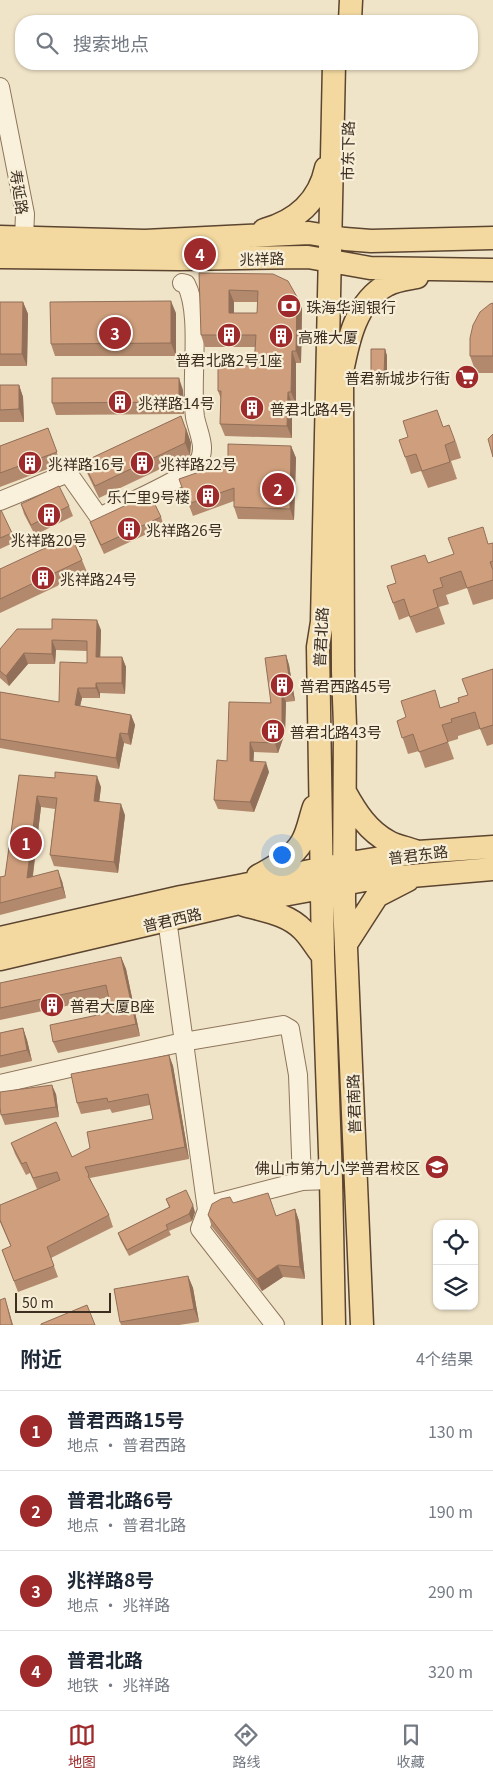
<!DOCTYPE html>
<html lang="zh">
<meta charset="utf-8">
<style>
:root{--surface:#fff;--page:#f2f2f3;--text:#1f2937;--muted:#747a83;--line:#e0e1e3;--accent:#9e2a2b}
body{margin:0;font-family:Georgia,"Noto Sans SC",serif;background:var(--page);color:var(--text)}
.controls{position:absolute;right:15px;bottom:15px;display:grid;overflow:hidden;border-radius:10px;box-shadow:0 1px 4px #0004}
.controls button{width:45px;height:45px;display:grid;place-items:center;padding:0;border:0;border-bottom:1px solid var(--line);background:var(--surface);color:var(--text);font:25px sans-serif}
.scale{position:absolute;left:15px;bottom:12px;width:96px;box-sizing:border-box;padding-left:5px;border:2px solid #3d2e20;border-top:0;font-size:14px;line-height:18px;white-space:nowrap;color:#3d2e20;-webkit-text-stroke:4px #f7eed8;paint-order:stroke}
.you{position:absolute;left:281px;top:854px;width:18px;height:18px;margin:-12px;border:4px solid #fff;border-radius:50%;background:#1a73e8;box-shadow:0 0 0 8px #1a73e833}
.badge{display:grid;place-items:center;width:32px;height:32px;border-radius:50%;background:var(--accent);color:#fff;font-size:16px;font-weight:700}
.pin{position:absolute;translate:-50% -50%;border:2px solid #fff;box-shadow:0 1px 5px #0006}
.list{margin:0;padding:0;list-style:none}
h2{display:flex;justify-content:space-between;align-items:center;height:65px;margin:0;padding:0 20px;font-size:21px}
h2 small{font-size:16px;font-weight:400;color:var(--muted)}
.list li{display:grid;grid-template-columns:32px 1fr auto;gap:15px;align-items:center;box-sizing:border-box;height:80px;padding:0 20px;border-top:1px solid var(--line)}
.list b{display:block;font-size:19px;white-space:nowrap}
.list p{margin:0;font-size:16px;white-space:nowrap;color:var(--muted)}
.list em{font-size:16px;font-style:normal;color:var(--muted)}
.icon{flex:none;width:28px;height:28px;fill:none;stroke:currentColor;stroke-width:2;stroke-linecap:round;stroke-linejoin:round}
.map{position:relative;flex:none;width:493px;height:1325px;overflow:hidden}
.search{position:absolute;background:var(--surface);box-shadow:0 1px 4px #0004;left:15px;right:15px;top:15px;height:55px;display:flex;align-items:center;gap:12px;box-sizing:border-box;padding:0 18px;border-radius:20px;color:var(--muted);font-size:19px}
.sheet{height:385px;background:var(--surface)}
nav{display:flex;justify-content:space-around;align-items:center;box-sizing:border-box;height:70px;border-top:1px solid var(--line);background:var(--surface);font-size:14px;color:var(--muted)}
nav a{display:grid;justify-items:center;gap:2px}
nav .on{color:var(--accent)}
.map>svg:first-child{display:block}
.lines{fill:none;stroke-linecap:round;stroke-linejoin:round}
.minor-casing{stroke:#8d765c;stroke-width:20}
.major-casing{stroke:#5b4430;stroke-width:25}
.minor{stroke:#faf1dc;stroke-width:18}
.major{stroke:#f3d9a0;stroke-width:22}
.wall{fill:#b2896c;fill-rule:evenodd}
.shaded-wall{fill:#916f58}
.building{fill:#cf9f7d;stroke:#916f58;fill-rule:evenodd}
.labels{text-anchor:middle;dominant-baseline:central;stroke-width:4.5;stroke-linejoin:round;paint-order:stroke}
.street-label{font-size:15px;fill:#3d2e20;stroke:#f7eed8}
.poi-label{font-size:15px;fill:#3d2e20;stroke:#f7eed8;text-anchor:start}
</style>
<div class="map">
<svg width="493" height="1325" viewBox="0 0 493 1325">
<rect width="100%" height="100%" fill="#f0e4c8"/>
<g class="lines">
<g class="minor-casing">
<path id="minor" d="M0 87 25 214 24 238
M0 501 68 473 99 517C119 507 186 479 197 464 208 449 198 433 195 417 190 381 202 314 186 284L182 283
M167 919 207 1210 200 1229 275 1325
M0 1084 183 1042 283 1025 290 1029 298 1075 302 1181
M209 1205 302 1181 331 1180"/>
</g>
<g class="major-casing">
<path id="major" d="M350 21 351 0
M264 230C296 221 319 201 326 168
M0 237 145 241 309 233 345 239 371 241 493 238
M0 257 179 259 308 257 370 268 493 270
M342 372C348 341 356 301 387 285 396 280 407 279 417 277
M342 377 343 671 345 726 344 901 362 1325
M345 792C356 812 368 831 389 842 396 846 407 848 415 851
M258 876C274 867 293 858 302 842 308 832 310 818 314 807
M244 905C265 911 288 914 303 930 311 938 316 948 323 956
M0 938 181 897 239 886 344 864 418 852 493 847
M346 944 377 896 408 880
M0 959 239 903 365 880 493 869
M334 1325 331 1180 323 956 318 647 322 622 334 64"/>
</g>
<use href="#minor" class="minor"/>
<use href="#major" class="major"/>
</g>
<path class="wall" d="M199 273 297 297 302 309 301 363H296V404H292V438L225 436 220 424 221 399 218 391 254 366 255 347H205L201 335ZM234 302H257V313H234Z
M0 302H23L28 314 27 366H0Z
M493 303V373H476L470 356Z
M176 313V356H55L51 344Z
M385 349 387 356V380H373L371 373Z
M0 385H19L23 397 24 422H0Z
M183 390 184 414 56 415 52 403Z
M181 416 191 443 190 455 99 498 88 475 83 462Z
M444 427 456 442 461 458 451 461 457 479 428 488 421 471 411 474 405 457Z
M48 428 61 464 0 487V446Z
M291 446 296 458 294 520 238 519 234 507V501L193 516 179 479Z
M21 504 69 506 73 516 35 535 24 514Z
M0 511 12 533 15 542 0 549Z
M161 517 164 526 104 554 94 532 90 522Z
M493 543V599L473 605 467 588 446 595 449 604 439 607 445 624 416 633 409 616 399 620 387 586 396 583 428 563Z
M82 560 87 572 0 613V569Z
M101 630 100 657H122L126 667 125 694 100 693V698H82L80 706 131 715 135 725 131 745 124 743 119 769 0 748V692L59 702 87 663V651L56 650 55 664H28L9 686 0 678V649Z
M286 655 289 665 295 701 286 702 285 733 278 753 254 752 253 762 269 772 254 812 218 809 214 800 227 761 271 703Z
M493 669V744L487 746 480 729 458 736V739L448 742 454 759 425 768 419 751 408 754 397 721 459 702 468 695Z
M19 775 101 787 99 802 125 815 118 873 54 866 50 855 55 809 41 807 33 876 62 881 66 898 0 915V877L5 876Z
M121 957 126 969 140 1036 58 1053 53 1042 112 1012 109 997 0 1020V983Z
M23 1028 27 1040 32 1061 0 1068V1033Z
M169 1055 173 1066 189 1159 90 1178 93 1185 109 1215 113 1227 51 1258 58 1277 18 1292 2 1250 11 1247 0 1222V1205L41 1188 37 1189 30 1173 26 1175 15 1154 11 1143 72 1157 153 1119 150 1105 112 1113 110 1109 81 1114 77 1103Z
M56 1094 59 1117 5 1125 1 1115Z
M166 1199 195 1212 192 1221 169 1231 171 1235 129 1256 120 1239 118 1233 169 1207Z
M233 1203 276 1216 295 1209 299 1221 305 1279 283 1277 262 1291 212 1227 208 1215Z
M188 1276 193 1288 199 1322 179 1325H121L120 1322Z"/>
<path class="shaded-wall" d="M229 290 234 302V324L229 313Z
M297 297 302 309 301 363 296 351Z
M171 301 176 313V356L171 343Z
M23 302 28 314 27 366 22 354Z
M385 349 387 356V380L384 374Z
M292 351 296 363V404L291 392Z
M179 378 183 390 184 414 179 402Z
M19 385 23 397 24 422 19 409Z
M288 392 292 404V438L287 426Z
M186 428 191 443 190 455 185 443Z
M291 446 296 458 294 520 290 509Z
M97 620 101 630 100 667 96 657Z
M52 640 56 650 55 664 52 654Z
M24 653 28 664 9 686 6 676Z
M286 655 289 665 295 701 291 692Z
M122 657 126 667 125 694 122 683Z
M96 683 100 693V698L96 688Z
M78 688 82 698 78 715 75 705Z
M282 693 286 702 285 733 278 753 275 743Z
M131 715 135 725 131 745 128 734Z
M120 733 124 743 119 769 116 758Z
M250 742 254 752 253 771 250 761Z
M266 762 269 772 254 812 250 802Z
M97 776 101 787 98 812 94 801Z
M37 796 41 807 31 889 27 878Z
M121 804 125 815 118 873 114 862Z
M58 870 62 881 66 898 62 887Z
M121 957 126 969 140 1036 136 1024Z
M23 1028 27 1040 32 1061 27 1050Z
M169 1055 173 1066 189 1159 185 1147Z
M52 1085 56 1094 59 1117 56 1107Z
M193 1205 195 1212 192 1221 189 1214Z
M295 1209 299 1221 305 1279 300 1267Z
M278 1265 283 1277 262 1291 257 1279Z
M188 1276 193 1288 199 1322 194 1309Z
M5 1298 9 1311 13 1325H12Z"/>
<path class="building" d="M199 273 273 274 288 281 297 297 296 351H292L291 392H288L287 426 220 424 221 391H218V365L254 366 256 335H201ZM229 290 258 291 257 313H229Z
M171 301V343L51 344 50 302Z
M0 302H23L22 354H0Z
M493 303V356H470V338L473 325 480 312 490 304Z
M371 349H385L384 374 371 373Z
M52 378H179V402L52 403Z
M0 385H19V409L0 410Z
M437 410 443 427 449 425 455 441 445 445 450 462 422 471 416 454 405 457 399 440 408 437 403 421Z
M181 416 186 430 185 443 95 486 83 462Z
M48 428 57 452 0 473V446Z
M493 434V457L488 439Z
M228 444 291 446 290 509 234 507V488L188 504 179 479 228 462Z
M59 486 69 506 31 525 21 504Z
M150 494 161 517 101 545 90 522Z
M1 510 12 533 0 538V511Z
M483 527 488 544 493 543V561L490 562 493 570V580L467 588 461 571 440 578 443 587 433 590 438 607 410 617 404 599 393 603 387 586 396 583 391 566 425 555 428 563 454 554 448 538Z
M71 536 82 560 0 599V569Z
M52 619 97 620 96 657H122V683H96V688H78L75 705 131 715 128 734 120 733 116 758 0 739V692L59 702 60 662 87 663V641L52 640V654L24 653 6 676 0 671V649L17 629H52Z
M286 655 291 692 282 693V723L275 743 250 742V761L266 762 250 802 214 800 217 760 227 761 229 702 271 703 265 658Z
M493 669V725L480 729 475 712 451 719 452 722 442 725 448 742 419 752 413 734 402 738 397 721 406 717 401 701 435 690 440 708 459 702 458 698 468 695 462 679Z
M55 772 97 776 94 801 121 804 114 862 50 855 57 798 37 796 27 878 58 870 62 887 0 903V877L5 876 19 775 55 778Z
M121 957 136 1024 53 1042 50 1025 112 1012 106 985 0 1008V983Z
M23 1028 27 1050 0 1056V1033Z
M169 1055 185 1147 85 1167 89 1175 88 1176 109 1215 47 1247 54 1266 14 1281 2 1250 11 1246 0 1220V1205L60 1180 57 1172 33 1178 26 1162 22 1164 11 1143 56 1122 72 1157 90 1148 87 1132 153 1119 148 1094 108 1102 107 1098 77 1103 71 1074Z
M52 1085 56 1107 1 1115 0 1107V1092Z
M186 1190 193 1205 189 1214 166 1225 168 1229 127 1250 118 1233 170 1207 166 1199Z
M268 1193 276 1216 295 1209 300 1267 278 1265 257 1279 208 1215 212 1204 221 1199 230 1197 233 1203Z
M188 1276 194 1309 120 1322 114 1289Z
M5 1298 12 1325H0V1300Z
M87 1305 95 1325H41V1324Z"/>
<defs>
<g id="bank-disc" transform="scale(1.25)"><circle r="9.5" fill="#9e2a2b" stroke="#f7eed8"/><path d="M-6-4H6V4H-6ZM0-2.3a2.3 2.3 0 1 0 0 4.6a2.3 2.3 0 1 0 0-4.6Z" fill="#fff"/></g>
<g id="building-disc" transform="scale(1.25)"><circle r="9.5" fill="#9e2a2b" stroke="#f7eed8"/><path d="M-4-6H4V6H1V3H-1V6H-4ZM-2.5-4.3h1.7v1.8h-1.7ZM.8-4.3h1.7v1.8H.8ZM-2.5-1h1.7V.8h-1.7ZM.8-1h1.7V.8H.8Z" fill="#fff"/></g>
<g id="supermarket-disc" transform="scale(1.25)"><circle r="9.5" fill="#9e2a2b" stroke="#f7eed8"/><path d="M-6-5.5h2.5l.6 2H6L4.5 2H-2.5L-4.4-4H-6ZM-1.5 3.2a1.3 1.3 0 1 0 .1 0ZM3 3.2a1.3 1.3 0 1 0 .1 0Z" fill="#fff"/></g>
<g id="school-disc" transform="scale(1.25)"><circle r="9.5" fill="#9e2a2b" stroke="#f7eed8"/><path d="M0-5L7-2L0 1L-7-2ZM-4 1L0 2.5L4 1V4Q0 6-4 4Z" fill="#fff"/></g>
</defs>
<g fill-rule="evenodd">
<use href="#bank-disc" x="289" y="306"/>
<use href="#building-disc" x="229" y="335"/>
<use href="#building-disc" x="281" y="336"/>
<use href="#supermarket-disc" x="467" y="377"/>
<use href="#building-disc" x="120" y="402"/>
<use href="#building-disc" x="252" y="408"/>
<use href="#building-disc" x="30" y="463"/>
<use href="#building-disc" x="142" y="463"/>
<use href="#building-disc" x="208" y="496"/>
<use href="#building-disc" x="49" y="515"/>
<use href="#building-disc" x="129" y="529"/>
<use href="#building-disc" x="43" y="578"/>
<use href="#building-disc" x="282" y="685"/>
<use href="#building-disc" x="273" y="731"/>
<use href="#building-disc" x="52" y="1005"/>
<use href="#school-disc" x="437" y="1167"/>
</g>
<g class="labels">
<g class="street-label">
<text transform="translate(347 151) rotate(-89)">市东下路</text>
<text transform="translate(20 192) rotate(81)">寿延路</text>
<text transform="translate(262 258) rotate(-1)">兆祥路</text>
<text transform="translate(320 637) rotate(-87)">普君北路</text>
<text transform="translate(418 854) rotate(-7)">普君东路</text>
<text transform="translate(172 919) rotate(-13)">普君西路</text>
<text transform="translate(353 1104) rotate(-92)">普君南路</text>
</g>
<g class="poi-label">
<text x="306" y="306">珠海华润银行</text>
<text x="298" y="336">高雅大厦</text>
<text x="229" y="359" text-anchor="middle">普君北路2号1座</text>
<text x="450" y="377" text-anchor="end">普君新城步行街</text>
<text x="138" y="402">兆祥路14号</text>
<text x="270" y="408">普君北路4号</text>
<text x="48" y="463">兆祥路16号</text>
<text x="160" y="463">兆祥路22号</text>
<text x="190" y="496" text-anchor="end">乐仁里9号楼</text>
<text x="146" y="529">兆祥路26号</text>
<text x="49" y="539" text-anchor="middle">兆祥路20号</text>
<text x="60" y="578">兆祥路24号</text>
<text x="300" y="685">普君西路45号</text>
<text x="290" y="731">普君北路43号</text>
<text x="70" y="1005">普君大厦B座</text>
<text x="420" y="1167" text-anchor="end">佛山市第九小学普君校区</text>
</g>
</g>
</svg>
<div class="controls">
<button><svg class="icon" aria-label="locate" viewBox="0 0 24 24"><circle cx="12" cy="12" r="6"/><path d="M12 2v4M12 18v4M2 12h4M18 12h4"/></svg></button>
<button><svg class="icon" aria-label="layers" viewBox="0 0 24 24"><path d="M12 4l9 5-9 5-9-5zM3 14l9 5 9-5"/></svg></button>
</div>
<div class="scale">50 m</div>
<div class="you"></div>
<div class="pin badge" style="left:26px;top:843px">1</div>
<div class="pin badge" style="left:278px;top:489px">2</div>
<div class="pin badge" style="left:115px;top:333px">3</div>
<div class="pin badge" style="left:200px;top:254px">4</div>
<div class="search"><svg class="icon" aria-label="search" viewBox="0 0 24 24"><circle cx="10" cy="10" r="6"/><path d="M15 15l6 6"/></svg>搜索地点</div>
</div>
<section class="sheet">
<h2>附近<small>4个结果</small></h2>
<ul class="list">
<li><span class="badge">1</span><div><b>普君西路15号</b><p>地点 · 普君西路</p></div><em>130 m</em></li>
<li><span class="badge">2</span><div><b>普君北路6号</b><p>地点 · 普君北路</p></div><em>190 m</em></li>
<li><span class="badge">3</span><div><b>兆祥路8号</b><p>地点 · 兆祥路</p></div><em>290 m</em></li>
<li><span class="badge">4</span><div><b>普君北路</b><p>地铁 · 兆祥路</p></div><em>320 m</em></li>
</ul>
</section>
<nav>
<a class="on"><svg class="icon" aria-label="map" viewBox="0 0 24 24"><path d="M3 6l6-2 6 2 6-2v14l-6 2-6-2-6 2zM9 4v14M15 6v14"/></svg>地图</a>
<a><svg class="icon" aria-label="directions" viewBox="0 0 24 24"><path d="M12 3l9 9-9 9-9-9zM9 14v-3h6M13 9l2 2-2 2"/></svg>路线</a>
<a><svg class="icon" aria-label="saved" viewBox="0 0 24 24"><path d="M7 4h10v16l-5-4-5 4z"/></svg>收藏</a>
</nav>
